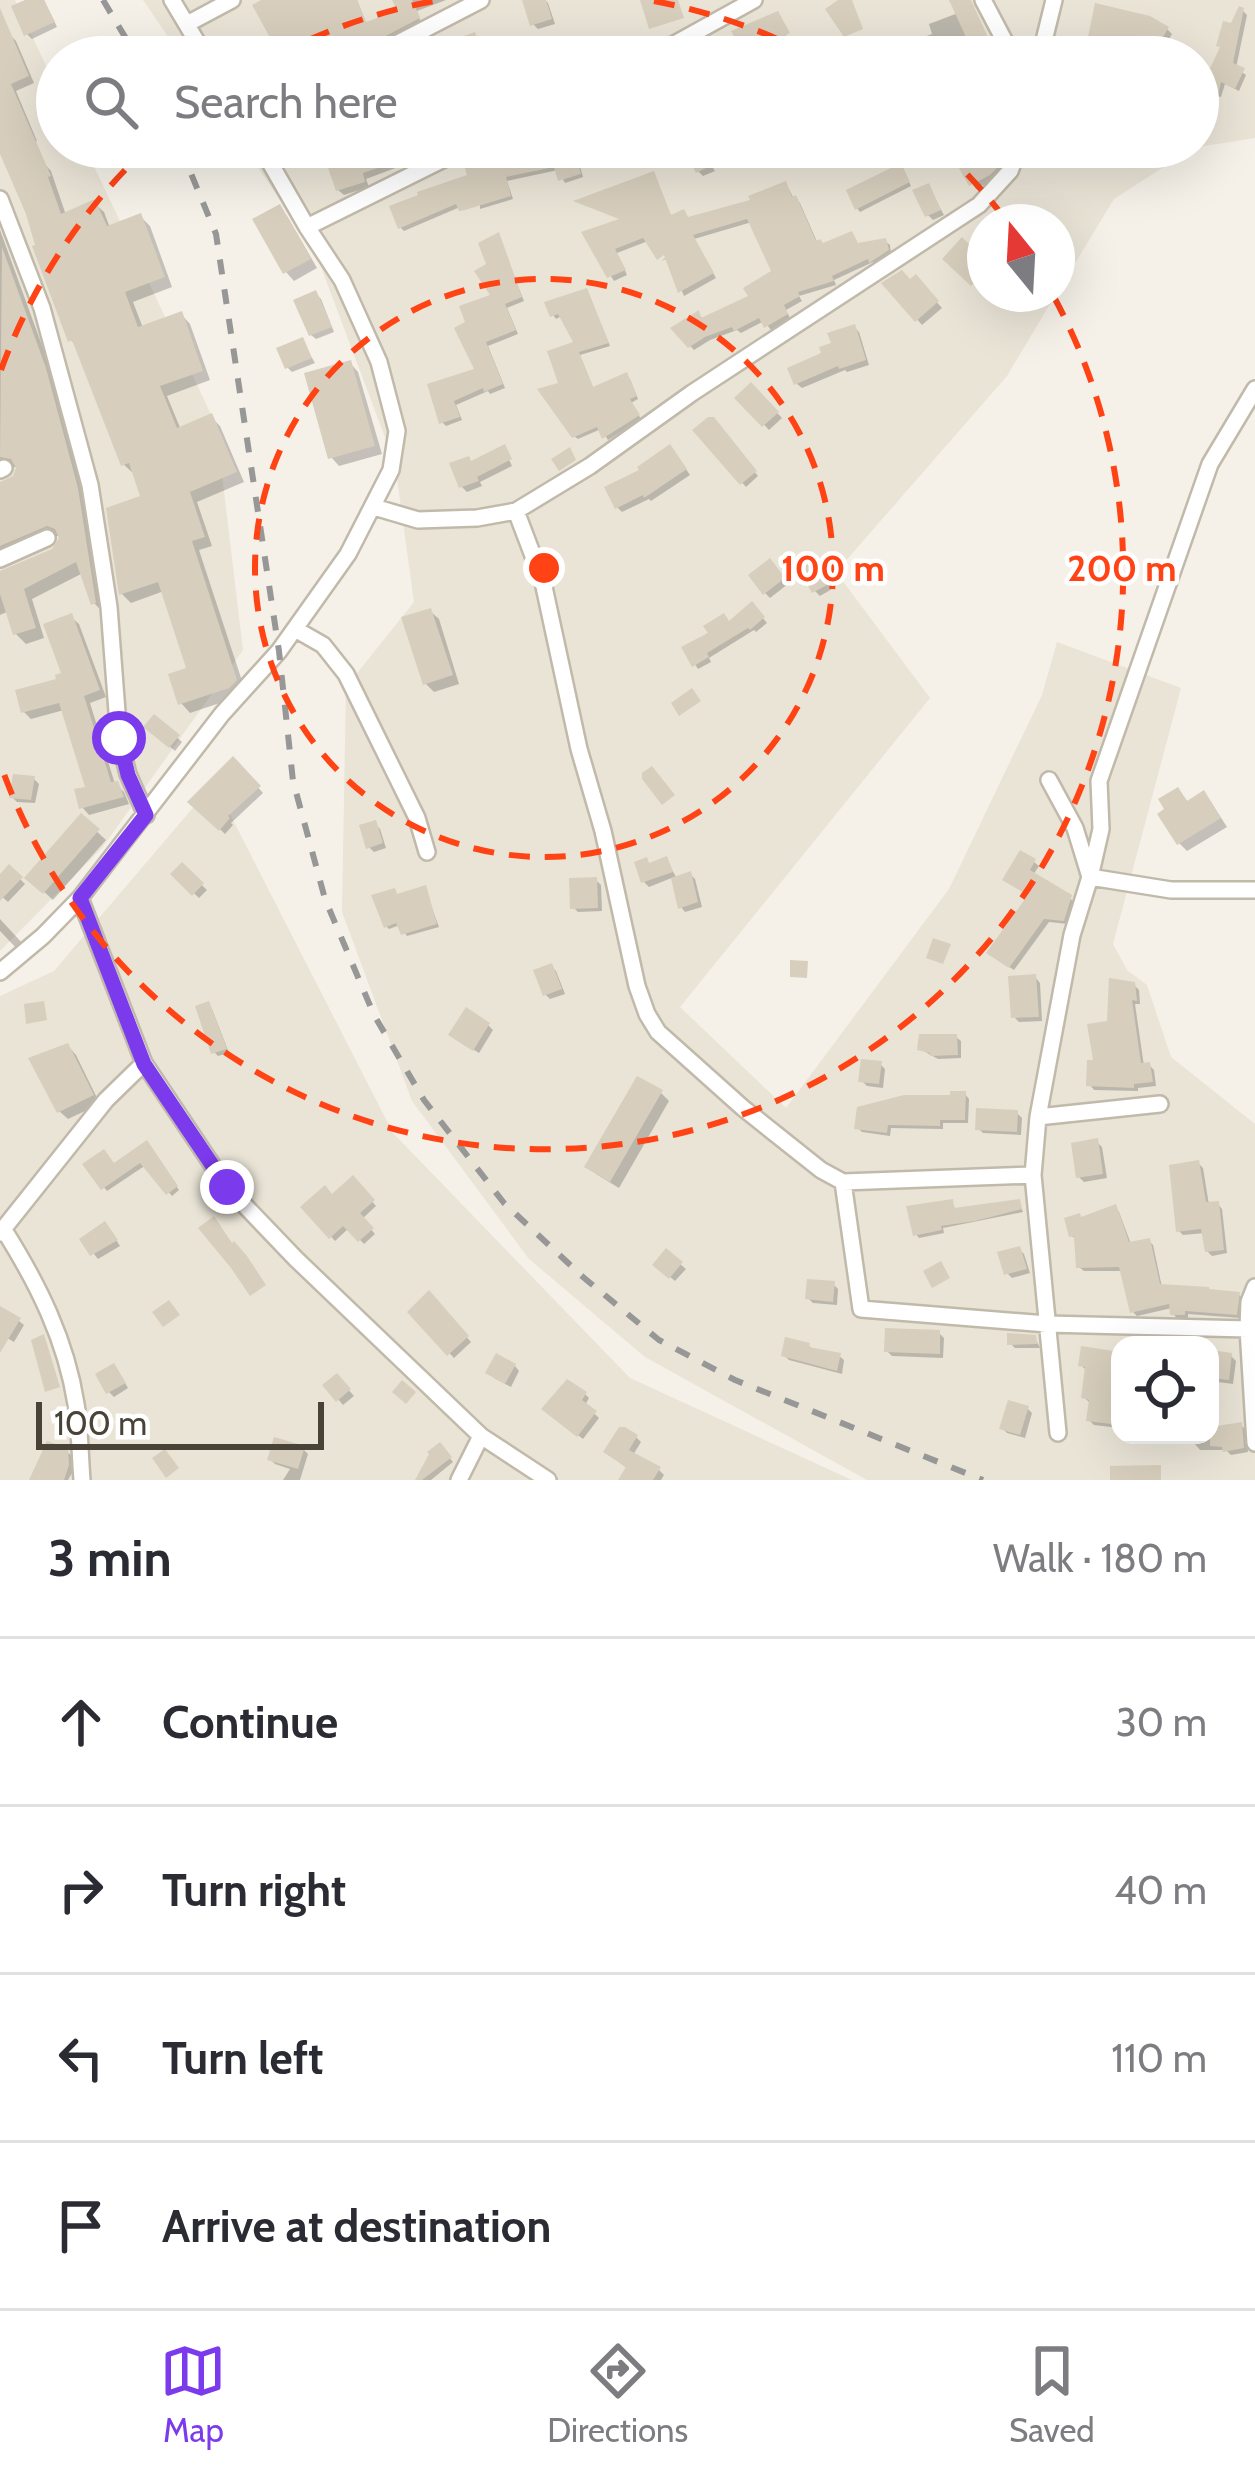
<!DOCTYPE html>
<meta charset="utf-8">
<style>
:root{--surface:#fff;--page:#f7f7f7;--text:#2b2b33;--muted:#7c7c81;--line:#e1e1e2;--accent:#7c3aed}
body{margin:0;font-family:Cabin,sans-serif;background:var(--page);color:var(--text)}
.controls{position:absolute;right:36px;bottom:36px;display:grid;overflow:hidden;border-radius:24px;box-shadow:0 12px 48px #0002}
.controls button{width:108px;height:108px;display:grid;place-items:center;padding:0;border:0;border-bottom:3px solid var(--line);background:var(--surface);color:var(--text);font:60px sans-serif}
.compass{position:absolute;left:967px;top:204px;width:108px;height:108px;border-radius:50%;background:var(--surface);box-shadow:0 12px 48px #0002;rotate:342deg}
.scale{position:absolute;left:36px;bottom:30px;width:288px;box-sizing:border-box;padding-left:12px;border:6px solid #494236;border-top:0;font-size:33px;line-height:42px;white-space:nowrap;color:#494236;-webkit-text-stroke:9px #fff;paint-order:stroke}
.stop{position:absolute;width:36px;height:36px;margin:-27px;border:9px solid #7c3aed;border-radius:50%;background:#fff}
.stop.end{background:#7c3aed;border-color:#fff;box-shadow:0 3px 12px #0008}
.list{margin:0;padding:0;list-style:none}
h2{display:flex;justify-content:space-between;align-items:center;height:156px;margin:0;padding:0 48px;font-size:51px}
h2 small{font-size:39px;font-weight:400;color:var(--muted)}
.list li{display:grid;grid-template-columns:78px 1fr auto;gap:36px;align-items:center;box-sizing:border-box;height:168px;padding:0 48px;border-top:3px solid var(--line)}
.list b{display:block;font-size:45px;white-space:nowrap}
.list em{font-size:39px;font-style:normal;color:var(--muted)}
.icon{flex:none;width:66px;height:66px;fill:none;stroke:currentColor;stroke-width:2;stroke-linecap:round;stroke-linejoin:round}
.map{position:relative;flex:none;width:1255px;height:1480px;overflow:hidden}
.search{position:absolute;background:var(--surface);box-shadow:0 12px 48px #0002;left:36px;right:36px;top:36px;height:132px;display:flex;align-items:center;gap:30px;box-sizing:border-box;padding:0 42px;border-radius:66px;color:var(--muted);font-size:45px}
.sheet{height:828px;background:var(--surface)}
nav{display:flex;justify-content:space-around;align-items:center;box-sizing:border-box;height:168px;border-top:3px solid var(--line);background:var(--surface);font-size:33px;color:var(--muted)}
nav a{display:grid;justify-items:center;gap:6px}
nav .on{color:var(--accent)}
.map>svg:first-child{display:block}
.residential{fill:#e9e4d6;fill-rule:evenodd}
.shadow{fill:#0003}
.building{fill:#d7cebd}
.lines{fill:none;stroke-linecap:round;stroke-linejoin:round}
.street-casing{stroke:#c1baaa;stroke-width:20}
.street{stroke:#fff;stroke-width:15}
.rail{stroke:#979797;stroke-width:6;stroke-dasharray:15 15;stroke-linecap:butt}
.route{stroke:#7c3aed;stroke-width:15}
.ring{fill:none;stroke:#ff4315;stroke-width:6;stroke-dasharray:21 15}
.centre{fill:#ff4315;stroke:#fff;stroke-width:6}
.ring-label{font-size:36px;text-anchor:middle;font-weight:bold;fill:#ff4315;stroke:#fff;stroke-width:9;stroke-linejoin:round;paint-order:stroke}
</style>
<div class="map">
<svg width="1255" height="1480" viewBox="0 0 1255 1480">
<rect width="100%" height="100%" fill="#f5f1e8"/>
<path class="residential" d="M0 0H15L57 89V147H85L216 425 243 650 102 848 0 951Z
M143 0H1255V138L1198 147V57H182Z
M244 147H1195L1114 199 1057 293V222H985V294H1056L1007 376 836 572 930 698 680 1007 786 1108 949 889 1042 695 1057 642 1181 688 1113 944 1127 970 1147 985 1171 1057 1255 1124V1480H867L645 1357 529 1259 412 1101 342 912 346 687 414 602 395 464 315 251ZM1120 1345H1210V1435H1120Z
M214 783 393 1133 630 1378 852 1480H0V996L54 971Z"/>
<path class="shadow" d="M32 0H44L57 27 32 39 27 34Z
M268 0H357L367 25 401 13 396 0H446L417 11 421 23 386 41 358 50 360 57H338L335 49 310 57H255L277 45Z
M537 0H545L548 3 555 24 538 29 533 24Z
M949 0H966L996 57H932L924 37 932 34 929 24 958 13Z
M1098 7 1167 29 1172 34 1160 54 1141 43 1137 56 1114 50 1112 57H1084Z
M1243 11 1247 15 1236 68 1246 75 1239 91 1225 84 1221 97 1206 93 1198 115V83L1206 85Z
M9 34 16 41 34 83 16 91 37 141 7 153 0 146V38Z
M837 45 845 57H813Z
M94 147H115L120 162 104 168 100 163Z
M325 147H443L397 164 398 167 366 179 369 187 344 195 338 190Z
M539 147H596L577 156 583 177 565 183 558 170 507 181 513 199 480 209V205L460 207 404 231 400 227Z
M705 155 715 171 703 176 698 171Z
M1002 157 1006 161 1003 169 995 179 976 189 959 162Z
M42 161 51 171 66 215 94 203 104 212 110 228 140 216 150 226 172 287 133 302 143 328 181 314 190 324 210 380 167 396 181 430 211 417 220 426 244 482 197 502 212 546 199 550 245 690 238 697 190 713 181 703 190 670 164 591 131 603 122 594 144 498 133 473 123 464 79 348 71 340Z
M903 170 911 186 860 212 857 208Z
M653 175 672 218 689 220 789 189 794 199 800 203 818 244 824 246H859L885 241 890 245 891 254 876 265 873 262 834 280 836 285 799 296 802 301 786 310 790 318 771 330 764 321 741 333 737 330 710 340 694 350 674 329 698 314 702 318 752 298 775 273 752 222 694 239 716 278 684 296 668 258 661 261 678 249 648 241 617 253 627 275 614 281 585 234 623 220 578 202Z
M928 186 944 215 933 220 928 215Z
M279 208 287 216 317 268 294 281 286 272Z
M1008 210 1025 222H999Z
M0 230 55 381 87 500 104 613 94 603 83 573 32 599 44 638 26 644 16 634 9 611 0 615V573L55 551 61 536H55L0 562V485L16 478 20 466 5 469 0 475Z
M498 236 524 301 507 308 518 334 488 346 505 388 490 394 488 391 456 405 462 420 446 426 442 422 431 386 478 371 495 297Z
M915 278 942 308 922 325 886 284 910 283Z
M587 291 610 346 580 355 594 390 630 379 638 399 631 403 641 419 608 440 601 429 578 439 574 436 562 385 577 344 562 316 556 319 553 315Z
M316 294 321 299 334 332 316 339 311 335Z
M854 327 859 332 869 365 847 372 845 370 802 388 797 384Z
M302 341 315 363 292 372 287 367Z
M350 363 358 372 382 454 339 466 331 457Z
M751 386 782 418 769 430 739 398Z
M717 425 758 476 746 487 696 430Z
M504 449 512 466 480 482 482 486 467 492 462 487 472 463Z
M675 453 690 475 651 501 649 499 622 512 617 507Z
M817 564 832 589 820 596 815 591Z
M774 567 788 584 770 598 765 593Z
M752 605 767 623 756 632 754 630 709 658 711 662 698 669 685 648 735 635Z
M430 611 439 619 459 684 434 692 426 684Z
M71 617 79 624 106 697 90 703 115 784 124 792 129 804 89 815 82 807 89 789 64 710 31 719 24 712 60 681 65 674Z
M155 718 182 742 175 751 147 727Z
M233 760 263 793 231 823 233 825 225 834 192 802Z
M34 779 39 784 35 803 17 802 12 797Z
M1178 790 1189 803 1211 802 1227 827 1187 851 1179 843Z
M81 817 106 840 53 900 28 877Z
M375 824 380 829 386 848 374 852 369 847Z
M667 860 677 879 690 874 695 879 702 907 685 912 681 907 674 877 649 887 644 882 651 866Z
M1034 862 1039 866 1033 875 1075 902 1068 924 1049 922 1014 970 994 957 1031 896 1010 884Z
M182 866 207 890 199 898 174 874Z
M9 868 25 884 8 902 0 895V878Z
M596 880 601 885 602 911 578 912 573 907Z
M425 889 439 927 407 936 400 925 389 929 386 926 399 897Z
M0 919 24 945 18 950 0 931Z
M551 966 556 971 565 994 550 999 545 994Z
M1035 977 1040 983 1042 1021 1019 1022 1014 1017Z
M1134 985 1139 990 1140 1004H1135L1144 1066 1149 1065 1154 1070 1156 1086 1138 1088V1091L1094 1090 1090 1085 1110 1023Z
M208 1005 212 1009 229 1053 218 1056 214 1052Z
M488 1025 493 1030 479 1053 457 1039Z
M956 1037 961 1041V1058L938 1059 920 1049Z
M68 1046 76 1055 100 1104 68 1119 59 1111Z
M880 1064 885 1069 883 1088 867 1086 862 1081Z
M661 1093 669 1101 619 1188 596 1174 587 1166Z
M965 1094 969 1099 968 1123H943V1129L891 1128 890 1136 862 1132 858 1128Z
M1017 1113 1022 1118 1021 1135 983 1133 978 1128Z
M1097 1142 1102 1147 1107 1178 1084 1182 1079 1177Z
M147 1143 179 1190 172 1196 146 1165 107 1191 86 1165 114 1167Z
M1198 1163 1203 1168 1209 1205 1218 1204 1222 1209 1227 1253 1212 1256 1207 1251 1205 1233 1183 1235 1179 1231Z
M353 1179 376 1206 362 1219 375 1234 364 1244 349 1228 335 1241 304 1207 332 1197Z
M952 1202 956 1211 1019 1202 1023 1212 943 1228 944 1233 919 1238 916 1234Z
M1115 1208 1119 1212 1131 1244 1149 1241 1153 1245 1162 1287 1239 1295 1243 1299 1240 1318 1188 1314V1319L1177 1318 1173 1314 1172 1308 1137 1316 1133 1312 1123 1271H1084L1079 1267 1078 1241 1072 1236 1083 1220Z
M109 1229 120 1246 98 1259 83 1240Z
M1019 1249 1024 1254 1030 1273 1012 1278 1007 1273Z
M666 1252 686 1269 675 1281 656 1265Z
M833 1284 838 1289 837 1305 813 1303 808 1298Z
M429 1294 471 1342 454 1358 411 1312Z
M0 1313 19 1321 24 1325 14 1342 0 1334Z
M939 1333 944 1338 943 1358 892 1356 887 1351Z
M1035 1338 1040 1348H1015L1010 1343Z
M808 1345 814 1351 839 1356 844 1360 842 1374 789 1360 784 1355Z
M1210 1354 1231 1356 1236 1361 1233 1384 1210 1381Z
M1120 1355V1428L1094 1425 1089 1420V1402L1084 1397 1088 1372 1081 1365Z
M515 1366 519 1371 511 1387 494 1378Z
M118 1371 128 1388 114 1397 109 1392Z
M337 1377 354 1396 343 1405 327 1386Z
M585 1394 589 1398 585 1405 599 1418 583 1439 549 1413Z
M1027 1408 1032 1413 1025 1438 1007 1433 1002 1428Z
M1210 1418 1215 1423V1430L1241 1425 1246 1430 1248 1452 1231 1455 1226 1450H1200L1195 1444V1435H1210Z
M1120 1435H1141L1140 1444 1125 1442Z
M636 1437 641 1442 633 1455 659 1470 664 1475 661 1480H643L612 1457Z
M48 1444 66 1451 72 1456V1473L68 1480H32Z
M440 1446 453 1462 431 1480H418Z
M303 1449 308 1454 300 1480H283L290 1469 275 1464 270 1459Z"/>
<path class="building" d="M25 0H44L55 22 24 36 11 6Z
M261 0H357L366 22 397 11 392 0H412L420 18 382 38 356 46 358 54 349 57H335L331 46 296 57H242L273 43 252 5Z
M522 0H546L552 19 530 26Z
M640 0H678L684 18 649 29Z
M838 0H852L863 29 844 37 825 9Z
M949 0H971L997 57H975Z
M1095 3 1150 16 1169 27 1154 52 1136 41 1132 53 1110 47 1107 57H1084Z
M1239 6 1244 8 1233 63 1245 68 1235 89 1221 82 1218 95 1200 90 1220 47 1216 46 1223 21 1231 23Z
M0 8 29 76 11 84 51 176 48 177 61 214 95 199 107 226 141 213 165 277 125 292 138 327 182 311 203 371 160 386 177 428 212 413 237 472 190 492 205 537 192 541 237 680 229 688 178 705 168 674 186 668 158 582 119 595 106 508 140 496 129 463 121 466 72 340 68 342 32 246 35 245 26 214 0 154Z
M778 11 790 33 786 35 800 57H745L731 31Z
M475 32 482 54 473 57H415V54Z
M576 38 582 57H528L527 54Z
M91 147H139L140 149 97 164Z
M321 147H390L395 162 363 173 365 182 336 191Z
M526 147H574L581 174 558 181 554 167 506 177 511 196 465 210 459 211 456 204 398 229 389 206 418 195 417 192 467 175 465 168Z
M684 147H704L712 165 696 173Z
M980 147H1006L1000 165 990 175 969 186 955 161Z
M901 163 910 182 855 210 846 190Z
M654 171 671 215 684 209 688 217 750 200 748 196 786 181 792 197 796 195 816 241 820 239 823 243 852 231 858 243 886 238 889 250 869 263 868 259 832 276 834 281 798 292 800 296 784 305 788 314 764 328 759 318 734 331 732 327 705 337 688 348 670 328 699 310 701 318 748 296 743 288 771 271 747 219 693 235 714 273 678 293 664 255 657 260 643 238 615 249 626 270 607 278 581 232 619 219 573 201Z
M929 183 941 210 925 217 912 190Z
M280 204 311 259 283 274 252 219Z
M985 226V271L971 286 942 259 962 237 969 244Z
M499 232 522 297 505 304 516 330 486 342 503 384 484 392 483 388 454 401 460 417 439 424 427 384 474 369 454 328 465 322 459 306 490 295 474 271 486 264 478 243Z
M2 247 46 368 78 488 96 603 91 605 76 562 24 589 36 628 13 635 0 594V571L52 549 59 538 55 529 47 526 0 546V482L13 476 16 468 11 459 0 457Z
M902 270 910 279 916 274 939 301 915 322 881 283Z
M587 288 609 343 579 352 593 387 627 372 637 396 630 399 640 415 602 439 597 427 572 438 537 389 558 383 547 351 573 342 558 314 550 317 544 302Z
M316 290 332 327 309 336 293 300Z
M855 324 866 360 839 369 838 366 794 385 787 368 821 353 819 347 831 343 827 333Z
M303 337 312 358 285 369 276 348Z
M351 360 375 446 328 459 304 373Z
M751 382 779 412 762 427 734 398Z
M708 417H714L757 471 740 485 692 430Z
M505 444 512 459 477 477 479 481 459 488 449 463 469 456 471 461Z
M670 444 687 469 644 498 643 495 615 509 604 487 639 470 637 467Z
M570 447 576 460 559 471 551 459Z
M813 555 829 584 812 593 796 564Z
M770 558 785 578 763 595 748 575Z
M752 601 765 617 750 630 748 628 707 653 709 657 692 667 681 647 708 633 703 626 724 613 729 621Z
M431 608 453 675 423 685 401 617Z
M72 613 100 690 84 696 111 782 118 781 124 797 79 809 74 789 85 787 59 703 21 713 15 690 56 679 55 675 61 673 43 624Z
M692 688 701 701 679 716 671 703Z
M154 714 180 735 169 748 143 727Z
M233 756 261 786 228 816 230 818 219 831 187 802Z
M652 766 675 795 662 805 642 779V773Z
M13 774 35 776 31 800 9 798Z
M1178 787 1187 801 1204 790 1221 818 1177 845 1157 814 1164 809 1158 799Z
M81 813 100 829 43 894 24 878Z
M376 820 383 843 366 849 359 825Z
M1020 850 1036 859 1030 870 1072 895 1064 921 1044 919 1009 968 986 953 1028 895 1002 880Z
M667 856 673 872 641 883 634 862 647 857 649 863Z
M182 862 204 883 192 896 170 874Z
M9 864 23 877 0 901V874Z
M691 871 698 902 678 909 671 878Z
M597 877 598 908 570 909 569 878Z
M426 885 437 924 401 935 396 923 384 928 371 895 395 888 397 894Z
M933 938 951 944 943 964 926 958Z
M790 960 808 961 807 978 790 977Z
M552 963 562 989 543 996 533 970Z
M1036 974 1039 1017 1011 1018 1008 976Z
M1109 978 1135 982 1137 1001 1132 1000 1141 1063 1150 1062 1153 1082 1134 1084V1088L1086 1086 1087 1060H1093L1087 1024 1107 1021Z
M44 1001 47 1020 26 1024 24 1004Z
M209 1001 227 1049 211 1054 195 1006Z
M466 1007 490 1023 473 1051 448 1035Z
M919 1034H957L958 1055 930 1056V1053L917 1050Z
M68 1043 94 1095 57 1113 28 1058Z
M861 1059 882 1061 879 1084 858 1082Z
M637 1076 663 1090 610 1182 584 1167Z
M950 1091H966L965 1120H940V1126L888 1125 887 1133 854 1129 857 1107 904 1095H950Z
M976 1108 1018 1110 1017 1132 975 1130Z
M1098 1138 1103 1174 1076 1178 1071 1143Z
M147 1140 178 1186 166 1195 140 1163 101 1190 82 1164 104 1149 114 1163Z
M1199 1160 1206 1202 1219 1201 1224 1250 1205 1252 1201 1229 1176 1232 1169 1165Z
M353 1175 375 1200 360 1213 374 1228 358 1242 343 1226 329 1239 300 1207 325 1185 332 1194Z
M953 1199 954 1208 1020 1199 1022 1209 975 1221 941 1226 942 1230 913 1236 906 1206Z
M1116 1204 1129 1242 1150 1238 1160 1284 1209 1287V1289L1240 1292 1237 1315 1185 1311V1315H1170L1169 1304 1130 1313 1119 1267 1076 1268 1074 1236 1069 1237 1064 1218 1080 1213 1081 1217Z
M214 1216 232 1243 234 1241 247 1256 266 1285 250 1296 231 1268 198 1228Z
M105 1221 118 1240 90 1256 79 1239Z
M1020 1246 1027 1269 1004 1275 997 1252Z
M666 1248 683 1262 669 1279 652 1265Z
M941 1261 950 1278 932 1288 923 1271Z
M807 1279 835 1281 833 1302 805 1299Z
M429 1290 469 1336 447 1356 407 1312Z
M169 1300 180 1315 163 1327 152 1312Z
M0 1306 21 1318 0 1353Z
M885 1328 940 1330V1354L884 1352Z
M1007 1333 1036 1335 1037 1344 1007 1345Z
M44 1334 60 1387 45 1392 31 1340Z
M785 1337 810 1343 809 1347 841 1353 837 1371 781 1356Z
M1081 1346 1120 1352V1425L1086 1421 1089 1400 1081 1398 1085 1367 1078 1366Z
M1210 1350 1232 1353 1229 1380 1210 1378Z
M496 1353 516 1364 505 1384 485 1373Z
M114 1363 126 1383 106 1394 95 1374Z
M337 1373 351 1389 336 1402 322 1385Z
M567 1379 587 1392 582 1400 597 1411 577 1437 541 1409Z
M402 1380 416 1392 406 1404 392 1392Z
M1008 1400 1029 1406 1020 1435 999 1429Z
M1242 1422 1244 1448 1223 1452 1222 1447 1210 1446V1427Z
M619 1427H625L638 1435 629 1450 661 1467 653 1480H618L626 1467 603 1452Z
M274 1437 305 1446 298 1469 267 1460Z
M47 1441 68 1448 69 1465 64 1480H29Z
M440 1442 452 1457 422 1480H415L429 1454 427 1452Z
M165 1449 179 1468 166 1478 152 1458Z
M1161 1465V1480H1110V1466Z"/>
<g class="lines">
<g class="street-casing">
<path id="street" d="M172 0 206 57
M983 0 1013 57
M187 24 232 0
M371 57 481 0
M651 57 754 0
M1040 57 1054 0
M0 199 42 308 90 485 109 607 119 738 128 774 146 815
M307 227 468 147
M1255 389 1210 464 1099 781 1101 829 1090 877 1171 890H1255
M0 470 4 468
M374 507 418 520 477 518 516 511 590 466 692 393 979 205 1010 171 1019 147
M516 511 543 582 579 749 603 831 637 986 647 1014 658 1032 743 1108 821 1170 843 1182 861 1309 1047 1324 1248 1329 1249 1302 1255 1287
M0 559 47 538
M295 629 323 645 346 674 417 818 427 852
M0 972 43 936 80 898 222 714 279 651 348 554 391 470 397 431 379 362 342 280 307 227 261 147
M144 1063 227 1187 296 1259 481 1436 548 1480
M1038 1117 1160 1104
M1033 1175 1038 1117 1072 935 1090 877 1075 828 1049 780
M843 1182 1033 1175 1058 1433
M4 1230C38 1284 66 1340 76 1404 80 1429 80 1455 82 1480
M0 1233 106 1100 144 1063 80 898
M1248 1329 1255 1443
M459 1480 481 1436"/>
</g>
<use href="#street" class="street"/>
<path class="rail" d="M103 0 137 57
M180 147 216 234 279 651 293 781 325 899 374 1015 424 1100 504 1203 583 1277 659 1340 735 1380 983 1480"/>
</g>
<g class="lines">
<path class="route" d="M119 738 128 775 146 815 80 898 144 1064 227 1187"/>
</g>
<g class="ring">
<circle cx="544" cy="568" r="289"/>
<path d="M1 370A578 578 0 0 1 146 149M277 55A578 578 0 0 1 434 1M654 1A578 578 0 0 1 811 55M942 149A578 578 0 0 1 1006 220M1054 297A578 578 0 1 1 1 766"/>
</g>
<circle cx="544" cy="568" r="18" class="centre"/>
<g class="ring-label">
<text x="833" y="581">100 m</text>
<text x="1122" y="581">200 m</text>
</g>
</svg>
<div class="controls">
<button><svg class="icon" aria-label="locate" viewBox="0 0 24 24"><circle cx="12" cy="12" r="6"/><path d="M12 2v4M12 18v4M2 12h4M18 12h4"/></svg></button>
</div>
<svg class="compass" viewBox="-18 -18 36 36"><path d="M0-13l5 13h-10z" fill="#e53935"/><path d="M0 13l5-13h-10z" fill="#7c7c81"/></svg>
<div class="scale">100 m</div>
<div class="stop" style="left:119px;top:738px"></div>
<div class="stop end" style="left:227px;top:1187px"></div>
<div class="search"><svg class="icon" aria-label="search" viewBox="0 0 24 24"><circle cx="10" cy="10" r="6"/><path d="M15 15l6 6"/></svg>Search here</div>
</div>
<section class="sheet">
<h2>3 min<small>Walk · 180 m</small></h2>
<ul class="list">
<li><svg class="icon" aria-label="ahead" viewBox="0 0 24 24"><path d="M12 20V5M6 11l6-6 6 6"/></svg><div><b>Continue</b></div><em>30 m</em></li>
<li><svg class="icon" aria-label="right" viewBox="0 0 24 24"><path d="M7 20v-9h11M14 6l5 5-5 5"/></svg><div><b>Turn right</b></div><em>40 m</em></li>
<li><svg class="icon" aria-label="left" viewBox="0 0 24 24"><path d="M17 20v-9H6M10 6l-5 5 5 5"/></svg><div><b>Turn left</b></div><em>110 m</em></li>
<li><svg class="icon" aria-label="arrive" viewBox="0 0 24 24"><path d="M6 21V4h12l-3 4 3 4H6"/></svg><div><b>Arrive at destination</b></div></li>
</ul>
</section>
<nav>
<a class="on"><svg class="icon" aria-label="map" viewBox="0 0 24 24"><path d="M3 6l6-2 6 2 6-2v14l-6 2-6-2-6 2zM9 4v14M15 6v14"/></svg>Map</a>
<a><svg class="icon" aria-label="directions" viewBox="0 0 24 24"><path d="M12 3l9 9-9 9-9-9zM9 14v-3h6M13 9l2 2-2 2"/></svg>Directions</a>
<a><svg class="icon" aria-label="saved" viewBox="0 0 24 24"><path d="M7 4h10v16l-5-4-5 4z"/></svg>Saved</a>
</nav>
